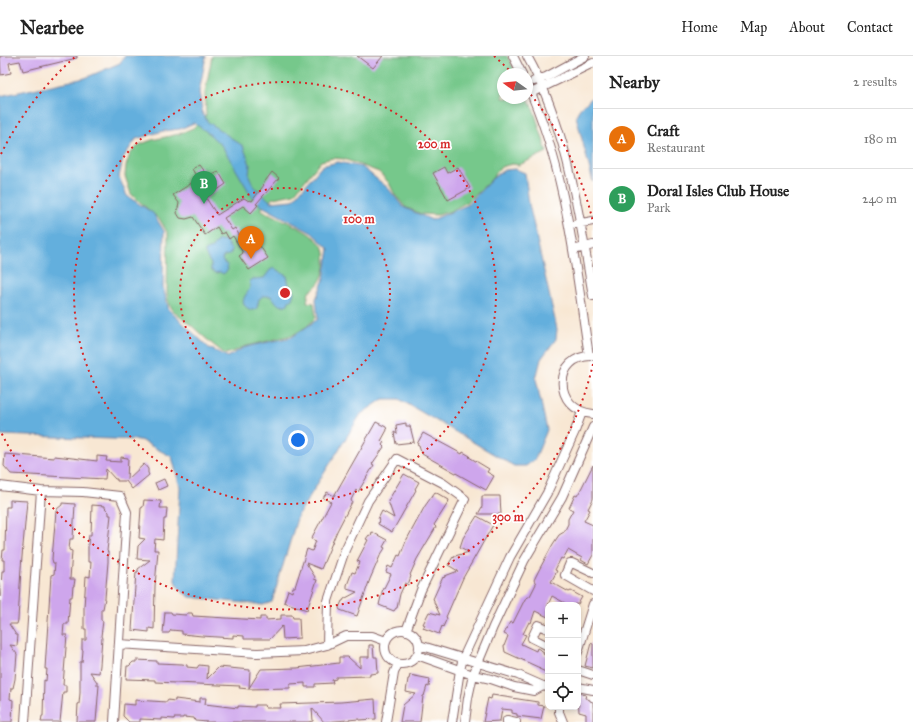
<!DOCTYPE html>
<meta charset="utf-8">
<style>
:root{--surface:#fff;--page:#f2f2f2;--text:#222;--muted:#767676;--line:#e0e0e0;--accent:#c8321e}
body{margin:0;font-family:"IM FELL Great Primer",serif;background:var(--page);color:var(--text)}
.controls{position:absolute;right:12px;bottom:12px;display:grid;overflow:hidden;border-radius:8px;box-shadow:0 2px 6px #0003}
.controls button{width:36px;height:36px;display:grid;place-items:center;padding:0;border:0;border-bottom:1px solid var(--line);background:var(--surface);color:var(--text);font:20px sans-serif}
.compass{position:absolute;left:497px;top:12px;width:36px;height:36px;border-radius:50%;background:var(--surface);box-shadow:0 2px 6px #0003;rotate:285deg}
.you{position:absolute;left:298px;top:384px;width:14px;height:14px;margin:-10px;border:3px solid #fff;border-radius:50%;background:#1a73e8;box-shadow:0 0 0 6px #1a73e833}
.badge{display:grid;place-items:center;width:26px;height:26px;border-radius:50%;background:var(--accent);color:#fff;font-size:13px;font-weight:700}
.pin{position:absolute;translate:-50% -33px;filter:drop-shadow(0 1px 2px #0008)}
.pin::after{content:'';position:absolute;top:21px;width:14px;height:12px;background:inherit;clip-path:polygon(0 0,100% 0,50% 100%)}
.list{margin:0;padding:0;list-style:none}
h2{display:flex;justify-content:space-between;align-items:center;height:52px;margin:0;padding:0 16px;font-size:17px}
h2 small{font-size:13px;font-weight:400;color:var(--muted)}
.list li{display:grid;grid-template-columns:26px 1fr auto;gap:12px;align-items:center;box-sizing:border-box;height:60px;padding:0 16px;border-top:1px solid var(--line)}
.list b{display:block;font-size:15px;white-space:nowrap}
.list p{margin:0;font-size:13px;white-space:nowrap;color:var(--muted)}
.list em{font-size:13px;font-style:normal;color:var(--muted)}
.icon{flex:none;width:22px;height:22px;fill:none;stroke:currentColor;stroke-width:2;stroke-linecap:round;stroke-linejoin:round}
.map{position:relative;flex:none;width:593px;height:666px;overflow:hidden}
header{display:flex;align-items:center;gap:24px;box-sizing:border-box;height:56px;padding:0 20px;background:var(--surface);border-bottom:1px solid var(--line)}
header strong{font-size:19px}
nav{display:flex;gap:22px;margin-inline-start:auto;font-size:14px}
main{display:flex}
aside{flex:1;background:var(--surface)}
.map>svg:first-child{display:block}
.green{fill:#76c88b;stroke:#60745b}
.water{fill:#64afdd;stroke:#576784;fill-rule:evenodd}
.building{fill:#cea6ec}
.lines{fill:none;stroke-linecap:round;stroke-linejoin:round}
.street-casing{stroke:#876566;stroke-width:10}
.street{stroke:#fff;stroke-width:8}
.ring{fill:none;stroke:#d62828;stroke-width:2;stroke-dasharray:2 4}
.centre{fill:#d62828;stroke:#fff;stroke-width:2}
.ring-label{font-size:12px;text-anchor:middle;font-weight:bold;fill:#d62828;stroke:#fff;stroke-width:3.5;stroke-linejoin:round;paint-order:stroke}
</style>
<header>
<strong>Nearbee</strong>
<nav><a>Home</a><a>Map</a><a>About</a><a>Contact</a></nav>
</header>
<main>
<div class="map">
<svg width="593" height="666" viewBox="0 0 593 666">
<rect width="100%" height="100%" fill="#fff"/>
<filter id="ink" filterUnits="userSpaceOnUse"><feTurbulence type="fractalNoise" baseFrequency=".025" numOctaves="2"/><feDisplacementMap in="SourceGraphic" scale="8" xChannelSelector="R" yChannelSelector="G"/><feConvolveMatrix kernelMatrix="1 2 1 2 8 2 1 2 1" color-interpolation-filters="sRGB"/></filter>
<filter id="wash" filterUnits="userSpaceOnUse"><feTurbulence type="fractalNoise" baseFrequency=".012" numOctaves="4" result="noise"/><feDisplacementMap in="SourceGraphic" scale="16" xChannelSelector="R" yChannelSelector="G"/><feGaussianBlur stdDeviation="0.9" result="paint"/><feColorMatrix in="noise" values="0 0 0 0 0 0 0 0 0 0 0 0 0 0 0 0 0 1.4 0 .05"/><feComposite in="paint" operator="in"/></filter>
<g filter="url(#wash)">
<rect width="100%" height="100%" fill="#f8e7d3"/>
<path class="green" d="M212 0H507L517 18H503V42H527V40L534 55 547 96 519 109 512 108 501 111 489 126 467 146 451 155 438 159 421 158 405 151 395 139 389 127 379 116 344 103 333 102 321 105 294 138 273 142 261 153 267 157 273 159C288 167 316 177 324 193 326 198 325 205 325 211 323 223 319 229 309 236L307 246 314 247 316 262 306 271 293 279 243 291 233 296 225 298C213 289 203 280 192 270 185 264 175 259 171 251 168 246 167 241 167 236L168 178 160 164 131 138 125 120 126 110 130 98 139 89 152 84 179 78 193 72 206 59 205 37Z"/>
<path class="water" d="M125 0H206L199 36 203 59 208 66 243 90 250 108 249 120 254 130 271 146 293 144 322 110 338 106 362 111 388 132 403 151 432 164 467 149 493 122 504 114 515 113 525 117 529 148 557 273 556 283 541 303 536 323 547 374 535 403 526 410H514L399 343H383L361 358 298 459 272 546 263 549 190 541 181 535 175 525 180 431 172 401 140 384 0 379V40L85 22 120 7ZM194 67 207 76 222 90 251 139 262 150 312 177 329 193 324 223 316 243 318 263 292 281 254 289 243 292 228 301 209 292 169 254 163 231 164 175 153 157 127 140 119 121 123 102 136 83 163 75 180 73Z
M593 40V126L576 60C580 48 588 48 593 40Z
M225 184 232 195 229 199 224 200 222 203 223 206 227 209 228 214 223 218 220 216 215 217 211 214V208L205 198V195L212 192 217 185Z
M274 212 287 220 289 229 294 236 292 243 289 245 288 248C278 253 277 246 271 240H263L259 243 257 252C254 254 252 255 249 253 236 246 249 237 250 231 250 229 249 227 250 225L253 223 264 222 270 214Z"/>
<g id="blocks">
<path class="building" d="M0 0H77V2L23 15 20 5 9 7 11 17 1 19Z
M357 0H383L373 12Z
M199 109 208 121 218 115 226 128 206 142 217 159 244 142 249 145 250 144 252 145 264 129 263 128 272 116 279 122 256 148 258 149 251 157 243 150 224 162 232 174 235 172 248 194 258 187 268 202 249 214 239 200 243 197 233 180 229 183 225 176 221 178 217 171 205 179 193 161 186 163 180 162 177 157 179 147 173 139 198 123 192 113Z
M444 111 447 117 458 111 470 132 448 144 433 117Z
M376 366 386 371 387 374 381 385 384 386 382 389 384 391 372 408 374 409 358 436 356 434 351 444 352 446 337 475 321 513 306 507 315 521 314 523 317 524 307 554 284 546 288 534 292 536 293 531H295L307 493 312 495 316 485 311 483 331 446 323 442 327 436 334 440Z
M406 367V370H410L414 386 396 388 394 376 397 378 396 369Z
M423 377 462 398 463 396 470 400 469 401 489 413 487 416 494 420 486 434 422 398 423 396 421 395 419 389 417 388Z
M5 398 54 402V400L64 401 97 405V400L107 401 106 405 121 406V401L128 402 127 424 144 408 148 413V417L149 419 132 433 126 425H117V423H115L106 413 105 423 11 418 4 410Z
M593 409V443L588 453 590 454 584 465 593 469V499L588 508 581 504 582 502 568 494 563 503 561 502 555 514 557 515 551 526 569 536 571 535 582 541 578 548 564 549 565 547 552 540 548 549V561L535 555 531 567 529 566 523 578 526 579 521 588 536 595 537 592 544 596 543 598 548 600V617L539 613 540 612 505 596 504 590 508 580 504 578 510 566 513 567 525 543 530 540 536 528 534 524 539 514 553 488 559 479 564 476 568 468V463L573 454 569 452 575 439 577 440 580 435Z
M404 418 419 426 415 433 416 434 392 476 378 468 379 463H378L382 455 394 462 388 445Z
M164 423 167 430 158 434 155 427Z
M435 436 449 444 448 447 434 469 436 471 417 503 410 519 411 520 408 529 405 527 400 538 397 552H396L394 555 379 549 383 532H384L391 518 386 516 388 510 392 512 398 499 400 500 406 485 425 450Z
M482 440H500L501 458H478L482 451Z
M10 444 27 445 21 512 18 564 17 568H9L16 579H18L17 590 10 589 17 598 15 623 13 632H11L10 643 13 644 12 666H0V546L2 515H4V504H2L3 494H5L6 451H10Z
M144 444 161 445 160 452H167L166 463H164L163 484 155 483 154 494H158L155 530 154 573 149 572V576L132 574 136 516H138V513L150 504 137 503 138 490 145 483 139 482 141 452 143 451Z
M62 447 75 448 73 483H70L69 494 72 495 70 523H75L74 530H73L72 541H70L68 568H64L63 579H67L63 629H66V636H63L60 666H41L42 660H43L44 624 46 625 47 613H45L51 519 54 518 55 507H53L52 503 56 455 57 456V453L62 449Z
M92 449 105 450V452L109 456V459H111L107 495 108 496V506L105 542 103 553H101V564L103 565 101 580 102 582 100 609 99 617 90 616 97 626V629H99L96 666H77L78 648H79L80 637V606H82L83 594H82V584H86V573H84V551L86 520 90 521 91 506H88V488L89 479H91Z
M477 460 493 469 463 522 446 561 447 562 443 571 442 570 439 578 423 572 425 569 423 568 429 556 440 559 434 546V544L433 543 443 521 444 522 445 520 458 515 448 509 453 501 454 502 455 500 469 496 460 491 463 482Z
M372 476 387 484 383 491 385 492 380 500 370 523 357 560 340 554 339 552 342 545H343L344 543 357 536 347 533V529L352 516 355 517 360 506 357 505 368 484 366 483 369 479 371 480Z
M165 556H171L172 558 186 559 187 557H192L193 560 260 564V561H266V564L281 563V559H292L293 562H299L300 582 283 583 282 570 270 583H244V580L233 579V582L202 580 182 578V575L171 574 169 577H163Z
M591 587 593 588V612L585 610Z
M369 589H373L374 601H377L378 617 370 618V620L336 621V623L332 624 333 627 315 628V631H305V627L290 628V632L249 633 239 632 240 630 155 626V624L126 623 127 610H129L133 606H136V604L157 605V607L182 608 187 609V611L197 612 199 609 208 610 207 623 219 611 250 614 249 632 261 613 297 612 339 607V601H348L360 612V601H369Z
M410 619 430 623 429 631 427 630 424 640H423L420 666H400L403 649 416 638 406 636 408 623H409Z
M578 637 586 639 585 642 590 644V645L593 646V666H586V658L579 656Z
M492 639 538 646V649L544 650 541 663 517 660V658L512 657V654L502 653 500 665 483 666 488 642 491 643Z
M200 642H206L205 648 238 652V650L255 651V649H265L266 652H281L280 648 341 646 375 643 376 663 359 664V663L324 666 312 652 313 665 308 666H208L195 665 194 662 183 661V662H174V663L162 662V664L140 663V666H129L123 660 124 648 135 649V644L167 646V644L175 645V643L200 646Z"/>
</g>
</g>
<g filter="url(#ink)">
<use href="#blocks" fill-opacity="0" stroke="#876566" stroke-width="1"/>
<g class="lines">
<g class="street-casing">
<path id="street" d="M513 0 522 18
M527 0C568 73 579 159 593 240
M534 25 546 21 585 0
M527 28C566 113 575 208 589 300
M531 37 593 7
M576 168 593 165
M573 194 593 189
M593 300C553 298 552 354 593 358
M0 430 41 435 83 436 120 440 127 456 114 666
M593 517 572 507H570L565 519 593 535
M548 573 538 569 532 582 548 590
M385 591a17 17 0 1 1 34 0a17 17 0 1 1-34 0Z
M119 588 257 597 304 595 327 589 346 580H372L386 585
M327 589 328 545 345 494 368 445 397 403 443 427 465 443 421 534 406 575
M419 589 518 619 543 630 548 631
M578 596 593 548
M417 599 473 619 491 623 514 631 534 635 543 630
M578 614 593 619
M578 631 593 634
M559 651V656L563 666
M25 666 41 435
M386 666 394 617 398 608
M452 666 460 614 463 602 510 501 547 437 575 375 582 356
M465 666 468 642 473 619 493 571 524 505 562 441 593 371
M507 666V664L516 666"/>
</g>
<use href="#street" class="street"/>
</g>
</g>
<g class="ring">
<circle cx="285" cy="237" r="105"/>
<circle cx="285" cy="237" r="211"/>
<path d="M593 308A316 316 0 0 1 1 376M1 98A316 316 0 0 1 76 0M494 0A316 316 0 0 1 512 17M527 34A316 316 0 0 1 593 166"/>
</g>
<circle cx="285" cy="237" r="6" class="centre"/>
<g class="ring-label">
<text x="434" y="92">200 m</text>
<text x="359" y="167">100 m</text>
<text x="508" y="465">300 m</text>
</g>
</svg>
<div class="controls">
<button>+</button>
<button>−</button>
<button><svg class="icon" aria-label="locate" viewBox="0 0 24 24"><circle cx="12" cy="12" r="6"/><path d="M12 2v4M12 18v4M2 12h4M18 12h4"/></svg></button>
</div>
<svg class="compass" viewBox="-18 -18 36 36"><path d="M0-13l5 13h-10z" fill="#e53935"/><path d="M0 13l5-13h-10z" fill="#767676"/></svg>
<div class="you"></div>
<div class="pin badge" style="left:251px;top:203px;background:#e8710a">A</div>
<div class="pin badge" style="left:204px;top:148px;background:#2e9e5b">B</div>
</div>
<aside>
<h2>Nearby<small>2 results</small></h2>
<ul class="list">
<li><span class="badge" style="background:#e8710a">A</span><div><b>Craft</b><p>Restaurant</p></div><em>180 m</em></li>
<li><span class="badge" style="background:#2e9e5b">B</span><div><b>Doral Isles Club House</b><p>Park</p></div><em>240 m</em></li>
</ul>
</aside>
</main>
